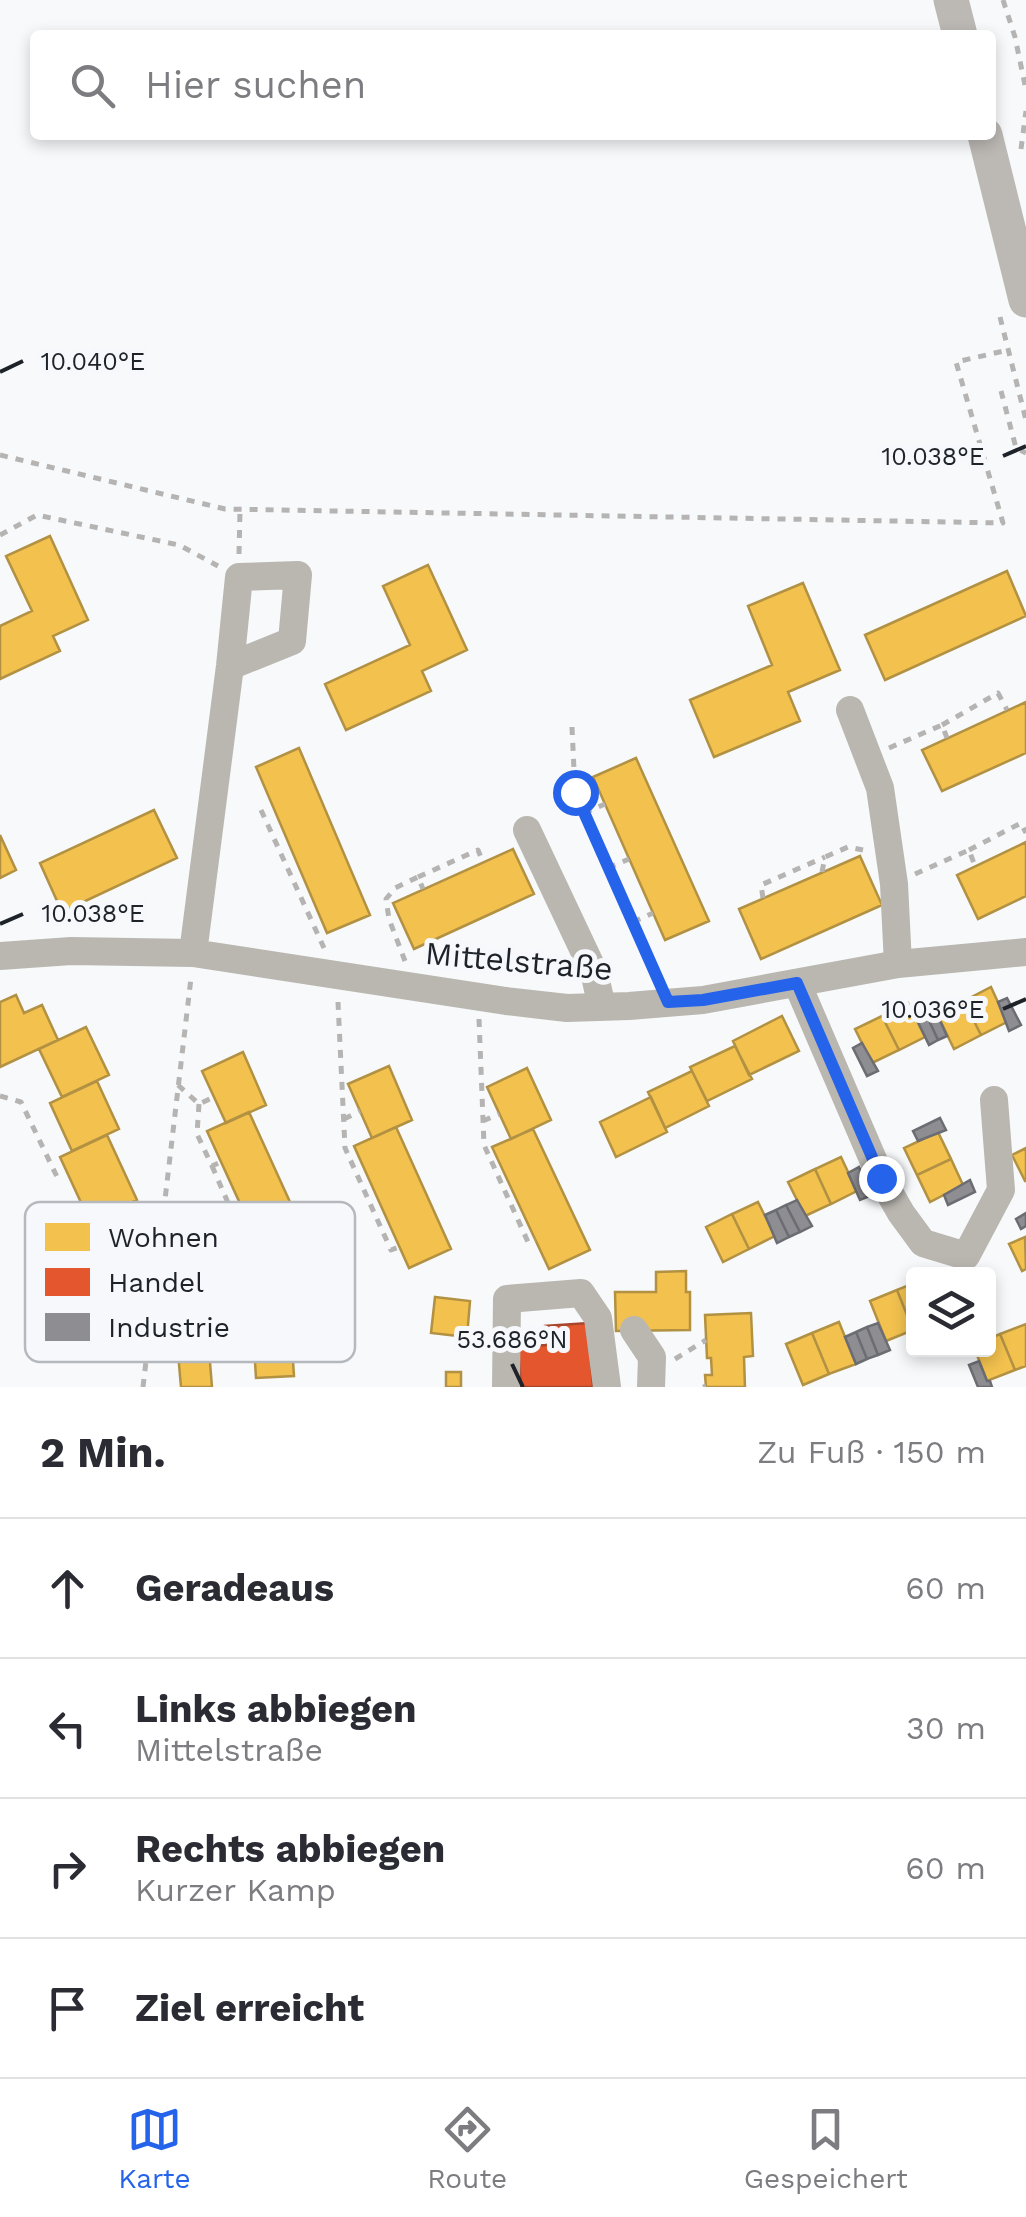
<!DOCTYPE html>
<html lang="de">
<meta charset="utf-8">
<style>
:root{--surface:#fff;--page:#f2f2f3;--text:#2b2b33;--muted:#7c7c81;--line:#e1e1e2;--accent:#2563eb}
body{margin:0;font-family:"Work Sans",sans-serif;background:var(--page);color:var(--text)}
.controls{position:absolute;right:30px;bottom:30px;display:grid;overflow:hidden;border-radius:10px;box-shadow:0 5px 15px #0003}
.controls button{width:90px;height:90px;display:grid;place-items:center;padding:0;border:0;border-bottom:2px solid var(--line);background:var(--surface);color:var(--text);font:50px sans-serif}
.stop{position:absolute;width:30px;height:30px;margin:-22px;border:8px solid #2563eb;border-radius:50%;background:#fff}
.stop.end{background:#2563eb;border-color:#fff;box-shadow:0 2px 10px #0008}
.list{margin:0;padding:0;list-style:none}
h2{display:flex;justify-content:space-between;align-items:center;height:130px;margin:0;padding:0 40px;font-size:42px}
h2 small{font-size:32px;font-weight:400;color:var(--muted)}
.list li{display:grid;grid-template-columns:65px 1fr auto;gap:30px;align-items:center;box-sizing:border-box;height:140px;padding:0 40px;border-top:2px solid var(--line)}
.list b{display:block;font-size:38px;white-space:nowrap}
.list p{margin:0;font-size:32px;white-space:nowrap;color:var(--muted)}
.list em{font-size:32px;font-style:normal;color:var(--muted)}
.icon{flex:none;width:55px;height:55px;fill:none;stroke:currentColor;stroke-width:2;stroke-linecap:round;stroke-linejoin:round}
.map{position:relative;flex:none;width:1026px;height:1387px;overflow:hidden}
.search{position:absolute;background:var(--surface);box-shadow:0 5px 15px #0003;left:30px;right:30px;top:30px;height:110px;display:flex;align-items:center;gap:25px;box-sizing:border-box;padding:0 35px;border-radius:10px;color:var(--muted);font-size:38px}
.sheet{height:690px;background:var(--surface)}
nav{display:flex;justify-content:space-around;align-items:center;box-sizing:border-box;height:140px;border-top:2px solid var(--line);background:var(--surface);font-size:28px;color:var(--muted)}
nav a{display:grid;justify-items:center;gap:5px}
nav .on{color:var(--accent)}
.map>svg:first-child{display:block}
.homes{fill:#f2c14e;stroke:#b29143;stroke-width:2.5}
.shops{fill:#e4572e;stroke:#a9472c;stroke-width:2.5}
.industry{fill:#8d8d92;stroke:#6c6d72;stroke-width:2.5}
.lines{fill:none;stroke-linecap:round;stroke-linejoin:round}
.path{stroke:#b6b4b2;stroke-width:5;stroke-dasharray:8 8;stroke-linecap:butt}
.minor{stroke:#bab7b1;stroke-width:28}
.major{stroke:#bcb8b4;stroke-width:35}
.route{stroke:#2563eb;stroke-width:12}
.ticks{fill:none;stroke:#1e2229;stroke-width:4}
.labels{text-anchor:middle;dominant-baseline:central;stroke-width:10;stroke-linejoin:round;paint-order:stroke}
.street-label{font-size:32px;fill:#1e2229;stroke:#f6f8fc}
.key{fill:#f6f8fc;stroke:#b5b8bd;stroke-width:2.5}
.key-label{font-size:28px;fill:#1e2229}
.ticks-label{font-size:25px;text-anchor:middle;fill:#1e2229;stroke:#f6f8fc;stroke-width:10;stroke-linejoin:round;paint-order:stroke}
</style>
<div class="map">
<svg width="1026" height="1387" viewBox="0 0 1026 1387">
<rect width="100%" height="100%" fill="#f7f9fb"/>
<path class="homes" d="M50 536 88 620 53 636 60 651 0 679V626L32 611 6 556Z
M428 565 467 650 422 671 431 691 346 730 325 684 410 645 383 586Z
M1007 571 1026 616 885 680 865 635Z
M803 583 840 670 788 692 800 721 714 757 690 700 772 665 748 606Z
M1026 702V753L942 791 922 750Z
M299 748 370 915 327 933 256 767Z
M636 758 709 921 665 940 593 777Z
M154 810 177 858 62 912 40 863Z
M0 835 16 870 0 878Z
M1026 842V896L978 919 957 875Z
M513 849 534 894 414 949 393 903Z
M860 856 882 905 761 959 739 909Z
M991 987 1007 1022 981 1035 964 1001Z
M16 995 24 1013 42 1005 58 1040 0 1067V1002Z
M964 1001 981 1035 954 1049 937 1014Z
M908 1003 925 1037 899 1050 882 1016Z
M782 1016 799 1051 749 1075 733 1041Z
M882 1016 899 1050 872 1063 855 1029Z
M86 1027 109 1075 62 1097 39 1049Z
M735 1046 752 1079 707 1101 690 1067Z
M243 1052 266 1105 226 1123 202 1071Z
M389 1066 412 1120 372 1138 348 1084Z
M527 1068 551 1120 511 1139 487 1087Z
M692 1071 709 1106 665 1128 648 1092Z
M97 1081 119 1129 72 1151 50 1103Z
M651 1097 667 1132 616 1157 600 1122Z
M249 1112 305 1235 263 1254 207 1131Z
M396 1127 451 1249 409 1268 354 1146Z
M533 1129 590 1250 549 1269 492 1147Z
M938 1132 951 1159 917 1175 904 1148Z
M107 1135 137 1200 90 1222 60 1157Z
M1026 1148V1181H1025L1012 1155Z
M841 1157 857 1191 831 1204 815 1169Z
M951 1159 963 1185 930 1202 917 1175Z
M815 1169 831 1204 805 1216 788 1182Z
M758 1202 775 1236 749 1249 732 1214Z
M732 1214 749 1249 723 1262 706 1227Z
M1025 1237 1026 1269 1022 1271 1009 1244Z
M686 1271V1292H690V1330L616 1331 615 1292H656V1272Z
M914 1283V1330H913L897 1290Z
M897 1290 913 1330 886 1341 870 1301Z
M435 1297 470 1301 467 1337 431 1333Z
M289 1301 294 1376 256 1378 253 1330 193 1328V1306L252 1309V1304Z
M751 1313 753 1356 744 1357 745 1387H706L705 1375H712L711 1358H707L705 1315Z
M839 1322 856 1364 829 1374 812 1333Z
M1026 1324V1366L1015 1370 1000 1334Z
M812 1333 829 1374 803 1385 786 1344Z
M1000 1334 1015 1370 987 1381 975 1350H988V1339Z
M209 1350 212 1387H181L178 1353Z
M446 1372H461V1387H446Z"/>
<path class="shops" d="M588 1323 593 1387H521L518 1347 546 1345 545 1326Z"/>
<path class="industry" d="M1007 998 1021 1025 1009 1031 998 1002Z
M937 1008 939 1012 937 1014 947 1036 938 1040 926 1014Z
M926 1014 938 1040 929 1045 916 1018Z
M862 1043 878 1071 867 1076 853 1048Z
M940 1118 946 1130 918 1141 913 1131Z
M859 1167 872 1195 860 1200 848 1173Z
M970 1180 975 1192 948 1205 944 1195Z
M797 1200 812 1226 800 1232 786 1205Z
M786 1205 800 1232 789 1237 776 1210Z
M776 1210 789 1237 777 1243 765 1215Z
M1026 1213V1226L1021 1229 1016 1219Z
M878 1323 890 1350 878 1355 867 1327Z
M867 1327 878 1355 867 1359 856 1332Z
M856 1332 867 1359 856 1364 845 1337Z
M979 1361 987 1381H990L992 1387H978L969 1365Z"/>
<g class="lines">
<path class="path" d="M1003 0 1015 37 1026 90
M1021 149 1026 111
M1000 317 1026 420
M1001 391 1016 448 1026 453
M0 455 225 509 1003 523 956 362 1008 350
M0 535 37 515 179 545 218 566
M239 554 240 510
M942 725 998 693 1007 710
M572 727 575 792 657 977
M889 748 942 725 947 738
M261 810 324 948
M584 813 605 804
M969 850 1021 823 1026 833
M608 868 629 859
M822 872 825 857 848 847 863 850
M915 874 969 850 975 866
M418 877 478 850 483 862
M763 898 761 885 825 857
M633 922 653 913
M405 961 389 919 386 899 395 888 418 877 423 889
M338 1002 345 1148 391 1250 399 1247
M479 1019 484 1145 528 1242 535 1239
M178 1085 199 1104 214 1097
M0 1096 21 1102 60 1183
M199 1104 197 1134 212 1166 221 1162
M344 1119 360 1111
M483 1121 499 1114
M212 1166 239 1228
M158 1260 249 1223
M675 1359 706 1340
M143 1387 191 978
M703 1387 706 1386"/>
<path class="minor" d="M850 710 880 788 894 884 898 964
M527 830 594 972 602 1007
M193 953 230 666 239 577 298 575 292 641 230 666
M0 956 71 951 193 953 506 1001 567 1008 629 1006 703 1000 898 964 1026 952
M797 983 881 1178 901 1213 923 1243 966 1256 1001 1190 994 1100
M634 1330 652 1357 651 1387
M506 1387 507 1299 581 1293 598 1318 607 1387"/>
<path class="major" d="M951 0 960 35
M985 135 1026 300"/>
</g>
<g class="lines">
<path class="route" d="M575 792 668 1002 703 1000 797 983 881 1178"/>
</g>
<path class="ticks" d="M0 372 23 361M1003 456 1026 446M0 924 23 914M1003 1009 1026 999M512 1364 523 1387"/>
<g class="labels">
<g class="street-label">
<text transform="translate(519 961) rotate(5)">Mittelstraße</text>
</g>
</g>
<rect x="25" y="1202" width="330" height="160" rx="15" class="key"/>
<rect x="45" y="1223" width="45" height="28" fill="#f2c14e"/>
<rect x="45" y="1268" width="45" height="28" fill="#e4572e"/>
<rect x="45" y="1313" width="45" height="28" fill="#8d8d92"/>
<g class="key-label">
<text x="108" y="1247">Wohnen</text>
<text x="108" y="1292">Handel</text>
<text x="108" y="1337">Industrie</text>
</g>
<g class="ticks-label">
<text x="93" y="370">10.040°E</text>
<text x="933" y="465">10.038°E</text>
<text x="93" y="922">10.038°E</text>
<text x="933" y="1018">10.036°E</text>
<text x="512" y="1348">53.686°N</text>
</g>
</svg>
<div class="controls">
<button><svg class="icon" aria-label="layers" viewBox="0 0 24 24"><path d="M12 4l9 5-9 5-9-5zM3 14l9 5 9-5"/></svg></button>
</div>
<div class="stop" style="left:575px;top:792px"></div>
<div class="stop end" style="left:881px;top:1178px"></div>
<div class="search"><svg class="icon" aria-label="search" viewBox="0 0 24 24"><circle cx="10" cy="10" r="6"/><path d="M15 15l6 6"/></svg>Hier suchen</div>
</div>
<section class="sheet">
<h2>2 Min.<small>Zu Fuß · 150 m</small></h2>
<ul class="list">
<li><svg class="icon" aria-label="ahead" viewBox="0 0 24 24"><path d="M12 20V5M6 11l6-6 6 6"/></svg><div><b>Geradeaus</b></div><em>60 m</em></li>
<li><svg class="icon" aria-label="left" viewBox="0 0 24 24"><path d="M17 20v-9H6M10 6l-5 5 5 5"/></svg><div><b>Links abbiegen</b><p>Mittelstraße</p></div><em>30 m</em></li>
<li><svg class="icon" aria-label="right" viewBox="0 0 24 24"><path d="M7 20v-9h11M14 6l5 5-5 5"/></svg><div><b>Rechts abbiegen</b><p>Kurzer Kamp</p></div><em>60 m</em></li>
<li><svg class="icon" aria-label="arrive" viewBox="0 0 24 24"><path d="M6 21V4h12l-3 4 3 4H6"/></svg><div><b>Ziel erreicht</b></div></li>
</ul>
</section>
<nav>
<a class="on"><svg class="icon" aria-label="map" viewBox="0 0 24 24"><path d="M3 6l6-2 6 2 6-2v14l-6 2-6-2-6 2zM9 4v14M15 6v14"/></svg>Karte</a>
<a><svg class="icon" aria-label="directions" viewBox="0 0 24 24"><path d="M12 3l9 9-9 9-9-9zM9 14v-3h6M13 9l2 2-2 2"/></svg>Route</a>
<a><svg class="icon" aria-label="saved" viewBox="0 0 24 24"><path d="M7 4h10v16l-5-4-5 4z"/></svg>Gespeichert</a>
</nav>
